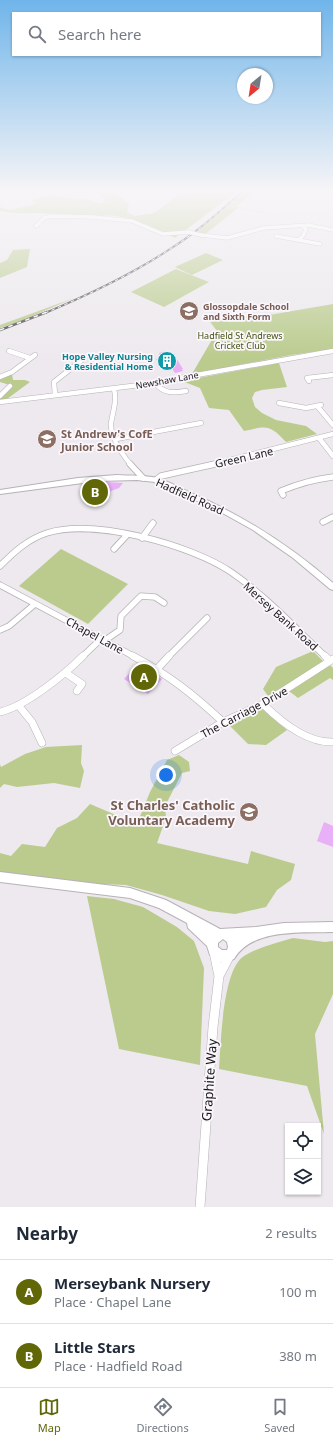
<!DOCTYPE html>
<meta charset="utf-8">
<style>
:root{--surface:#fff;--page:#f2f2f3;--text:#1f2937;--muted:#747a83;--line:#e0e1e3;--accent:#616707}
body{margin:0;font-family:"Noto Sans",sans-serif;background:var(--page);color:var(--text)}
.controls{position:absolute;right:12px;bottom:12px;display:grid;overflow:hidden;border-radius:0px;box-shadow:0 1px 3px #0004}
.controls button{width:36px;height:36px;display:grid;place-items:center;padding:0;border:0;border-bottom:1px solid var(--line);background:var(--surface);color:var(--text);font:20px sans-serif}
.compass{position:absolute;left:237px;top:68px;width:36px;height:36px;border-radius:50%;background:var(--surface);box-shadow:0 1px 3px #0004;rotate:210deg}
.you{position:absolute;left:166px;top:775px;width:14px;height:14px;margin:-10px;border:3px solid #fff;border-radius:50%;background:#1a73e8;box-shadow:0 0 0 6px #1a73e833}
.badge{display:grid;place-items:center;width:26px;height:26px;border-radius:50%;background:var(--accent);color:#fff;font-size:13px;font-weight:700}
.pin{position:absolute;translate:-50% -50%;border:2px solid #fff;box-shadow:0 1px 4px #0006}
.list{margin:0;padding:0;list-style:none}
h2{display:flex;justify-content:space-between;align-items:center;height:52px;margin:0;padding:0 16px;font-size:17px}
h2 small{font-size:13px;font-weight:400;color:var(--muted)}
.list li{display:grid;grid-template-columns:26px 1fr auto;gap:12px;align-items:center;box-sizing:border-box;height:64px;padding:0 16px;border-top:1px solid var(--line)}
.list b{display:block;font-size:15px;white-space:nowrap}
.list p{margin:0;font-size:13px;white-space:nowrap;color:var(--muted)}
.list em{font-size:13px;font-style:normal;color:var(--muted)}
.icon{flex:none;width:22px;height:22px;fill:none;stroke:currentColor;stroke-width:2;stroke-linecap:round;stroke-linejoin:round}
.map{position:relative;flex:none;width:333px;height:1207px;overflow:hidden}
.search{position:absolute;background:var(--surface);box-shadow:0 1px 3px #0004;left:12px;right:12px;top:12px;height:44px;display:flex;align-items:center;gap:10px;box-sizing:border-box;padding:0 14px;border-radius:0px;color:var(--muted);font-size:15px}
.sheet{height:180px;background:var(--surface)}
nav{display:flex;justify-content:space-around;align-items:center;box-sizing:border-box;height:56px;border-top:1px solid var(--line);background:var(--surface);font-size:11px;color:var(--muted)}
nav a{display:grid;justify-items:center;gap:2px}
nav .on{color:var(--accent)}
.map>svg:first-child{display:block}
.green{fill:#bacb8d}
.building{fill:#e9aff7}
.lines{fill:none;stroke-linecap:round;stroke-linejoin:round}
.street-far4-casing{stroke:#b6b2b6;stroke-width:4.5}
.street-far3-casing{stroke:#b6b2b6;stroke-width:5.5}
.street-far2-casing{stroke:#b6b2b6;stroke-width:7}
.street-far1-casing{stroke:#b6b2b6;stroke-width:8}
.street-casing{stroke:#b6b2b6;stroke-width:10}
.secondary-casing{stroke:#b6b2b6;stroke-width:2}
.street-far4{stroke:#fff;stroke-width:3.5}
.street-far3{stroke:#fff;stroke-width:4.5}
.street-far2{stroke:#fff;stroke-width:5.5}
.street-far1{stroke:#fff;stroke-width:7}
.street{stroke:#fff;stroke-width:9}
.secondary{fill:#fff;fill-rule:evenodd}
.rail-far1-casing{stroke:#545255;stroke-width:2}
.rail-casing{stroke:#545255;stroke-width:2.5}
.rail-far1{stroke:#faf6fb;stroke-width:1;stroke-dasharray:3.5;stroke-linecap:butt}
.rail{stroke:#faf6fb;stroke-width:1.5;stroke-dasharray:4.5;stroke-linecap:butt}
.street-bridge-casing{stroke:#b6b2b6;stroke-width:4.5;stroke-linecap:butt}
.street-bridge{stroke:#fff;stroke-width:3.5}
.labels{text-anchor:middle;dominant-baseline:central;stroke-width:3.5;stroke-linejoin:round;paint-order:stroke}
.far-education-label{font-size:9px;font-weight:bold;fill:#785e54;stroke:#faf6fb;text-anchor:start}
.far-park-label{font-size:9px;fill:#445313;stroke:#faf6fb}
.far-culture-label{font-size:9px;font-weight:bold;fill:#0d838f;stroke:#faf6fb;text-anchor:end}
.far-street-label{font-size:9px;fill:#181719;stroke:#faf6fb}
.education-label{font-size:11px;font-weight:bold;fill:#785e54;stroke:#faf6fb;text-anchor:start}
.street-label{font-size:11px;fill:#181719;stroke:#faf6fb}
.near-education-label{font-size:13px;font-weight:bold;fill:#785e54;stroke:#faf6fb;text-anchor:end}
.near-street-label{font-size:13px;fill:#181719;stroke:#faf6fb}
</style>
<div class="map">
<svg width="333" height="1207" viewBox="0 0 333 1207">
<rect width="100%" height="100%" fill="#ede9ee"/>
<path class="green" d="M95 192C113 192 117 192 129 205L127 212 135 216 154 213 183 192H236L175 238C163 230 115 211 103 216 82 216 61 214 40 213 27 213 13 214 0 211V207L10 210 32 205 35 203 31 200 53 195 72 199H86L101 204 106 200Z
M245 192H254L236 207 281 216 238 208 204 235 196 233Z
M30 249 27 267 0 278V263L7 260 13 250Z
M206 253 223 260 192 275 175 267Z
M176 269 209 282 164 307 131 292Z
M74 298 19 322 0 328V325Z
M333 304V349L291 355 192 374 217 331 208 319 269 315Z
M279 363 287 387 262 390 255 392 252 398 255 407 262 413 276 420 306 426 317 434 286 442C269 424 267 426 244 431L229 410 209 408 200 388 182 381Z
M12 374 13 380H25L30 382 7 399H0L13 386 0 382V378Z
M61 549 128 584 88 624 19 586Z
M313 651 324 662 268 696 263 689 276 667Z
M330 665 333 668V680L330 678 298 698 289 691Z
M261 708 287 730 266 745 248 744 227 723Z
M82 745 81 763 84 771 80 788 54 783 17 787 4 784 0 788V764L1 767 25 754 46 747Z
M179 755 189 762 190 771 182 773 165 806 166 818 157 843 248 864 251 851 295 864 291 880 277 890 266 907 235 914 209 911 162 895 126 885 54 882 0 874V853L11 856 22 844 45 847 57 828 77 818 90 804 137 824 150 792 167 760Z
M87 896 114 899 143 907 177 927 194 941 204 968 200 1065 119 1049Z
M293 938 325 942 333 941V994L315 1034 324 1134 307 1086 219 1069C221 1044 222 970 244 956 258 947 277 943 293 938Z"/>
<path class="building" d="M167 351 170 356 174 355 183 369H182L183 371 175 373 168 363 159 364 156 359 163 358 159 353Z
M98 482H106L123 483 119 488 95 497H85L81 485Z
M138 664 162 679 148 694 124 679Z
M324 822 333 826V847L317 841Z"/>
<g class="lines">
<g class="street-far4-casing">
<path id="street-far4" d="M36 226 44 218 51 216 93 217 132 221 163 234 188 232
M201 235 227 238 264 228 308 225 333 230
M276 236 320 244
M298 240 303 236 306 229 303 226"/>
</g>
<g class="street-far3-casing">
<path id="street-far3" d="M9 351 30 358
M0 377 12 372 35 355
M309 381 307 378 333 375
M155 383C164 394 173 393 186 391
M114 389C117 401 113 411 111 423 110 438 122 454 131 465
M55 395 54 382 82 360
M0 396 10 386
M0 402 140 385 333 351
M279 403 306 408 321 405
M318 407 333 425
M319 438 333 456
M116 439 201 423
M210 465 333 434"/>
</g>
<g class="street-far2-casing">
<path id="street-far2" d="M130 464 143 478
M156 480 161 476 215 464
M283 495 281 491C298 484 315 479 333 477
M323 522 333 517
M142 538 153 523
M114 549 127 535
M0 566C14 552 28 539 47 533 94 518 191 545 231 572 266 596 295 628 326 657
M0 585 135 657
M0 630 9 626 35 604
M104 641 120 630 121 616 141 596 155 597 164 603
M82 657 101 639
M168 657 207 618"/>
</g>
<g class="street-far1-casing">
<path id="street-far1" d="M133 656C169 675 194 695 223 722
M325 656 330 661
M157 669 169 656
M66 673 82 684 77 691
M263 704C281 722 306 743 333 742
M18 705 32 722 42 743
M0 712C26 706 64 675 83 656
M175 751 223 722 263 704 333 659"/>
</g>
<g class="street-casing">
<path id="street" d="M214 952 219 976
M200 1207 213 1027 219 976 230 955"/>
</g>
<g class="secondary-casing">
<path id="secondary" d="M117 475C130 476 144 475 157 478 168 481 180 488 191 493 244 516 289 545 333 583V590L330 589 293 558 253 530 217 510 155 482 137 480 98 481 0 494V490L78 478Z
M0 872 130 888 166 900 220 929 256 927 284 923 333 922V932C302 933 252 928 234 959L221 962 210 955 207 946 188 928 187 923 159 908 130 898 0 882ZM223 939 227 942 228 947 227 950H222L218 947V943Z"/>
</g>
<use href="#street-far4" class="street-far4"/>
<use href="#street-far3" class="street-far3"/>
<use href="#street-far2" class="street-far2"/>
<use href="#street-far1" class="street-far1"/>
<use href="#street" class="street"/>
<use href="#secondary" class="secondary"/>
<g class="rail-far1-casing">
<path id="rail-far1" d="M45 313C88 295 131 275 170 249 196 233 219 212 242 192"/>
</g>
<g class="rail-casing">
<path id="rail" d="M0 330 47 312"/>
</g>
<use href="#rail-far1" class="rail-far1"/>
<use href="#rail" class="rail"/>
<g class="street-bridge-casing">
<path id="street-bridge" d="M188 232 201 235"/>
</g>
<use href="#street-bridge" class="street-bridge"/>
</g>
<linearGradient id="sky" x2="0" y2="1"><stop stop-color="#70b5ea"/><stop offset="0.53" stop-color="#f7f5f7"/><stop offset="1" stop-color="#f7f5f7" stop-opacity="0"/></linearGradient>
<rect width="333" height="361" fill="url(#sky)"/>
<defs>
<g id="school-disc" transform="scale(1)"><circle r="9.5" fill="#8d6e63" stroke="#faf6fb"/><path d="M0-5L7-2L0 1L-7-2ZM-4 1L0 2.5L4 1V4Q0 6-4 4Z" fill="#fff"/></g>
<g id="building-disc" transform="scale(1)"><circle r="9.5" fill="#0f9aa8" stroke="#faf6fb"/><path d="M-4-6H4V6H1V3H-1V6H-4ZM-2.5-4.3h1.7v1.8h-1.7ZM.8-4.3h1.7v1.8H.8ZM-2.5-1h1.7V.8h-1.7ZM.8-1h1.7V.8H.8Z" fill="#fff"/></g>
</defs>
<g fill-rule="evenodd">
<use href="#school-disc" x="189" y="311"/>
<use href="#building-disc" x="167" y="361"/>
<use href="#school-disc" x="47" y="439"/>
<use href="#school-disc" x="249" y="812"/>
</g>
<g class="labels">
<g class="far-education-label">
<text x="203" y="306">Glossopdale School<tspan x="203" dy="10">and Sixth Form</tspan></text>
</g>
<g class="far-park-label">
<text x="240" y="335">Hadfield St Andrews<tspan x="240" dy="10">Cricket Club</tspan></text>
</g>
<g class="far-culture-label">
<text x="153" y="356">Hope Valley Nursing<tspan x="153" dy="10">&amp; Residential Home</tspan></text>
</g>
<g class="far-street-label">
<text transform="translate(167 380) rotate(-10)">Newshaw Lane</text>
</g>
<g class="education-label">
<text x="61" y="433">St Andrew's CofE<tspan x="61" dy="13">Junior School</tspan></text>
</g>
<g class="street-label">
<text transform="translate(244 457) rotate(-13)">Green Lane</text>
<text transform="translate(190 496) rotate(24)">Hadfield Road</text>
<text transform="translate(281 616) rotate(42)">Mersey Bank Road</text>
<text transform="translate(95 635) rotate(29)">Chapel Lane</text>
<text transform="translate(244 712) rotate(-28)">The Carriage Drive</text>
</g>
<g class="near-education-label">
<text x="235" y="805">St Charles' Catholic<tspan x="235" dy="15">Voluntary Academy</tspan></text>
</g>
<g class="near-street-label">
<text transform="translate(209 1080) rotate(-86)">Graphite Way</text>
</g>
</g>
</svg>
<div class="controls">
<button><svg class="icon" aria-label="locate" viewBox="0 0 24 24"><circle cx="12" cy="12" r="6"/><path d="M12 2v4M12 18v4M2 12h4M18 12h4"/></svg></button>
<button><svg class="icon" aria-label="layers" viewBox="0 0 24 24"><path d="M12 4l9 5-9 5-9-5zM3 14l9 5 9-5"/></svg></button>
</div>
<svg class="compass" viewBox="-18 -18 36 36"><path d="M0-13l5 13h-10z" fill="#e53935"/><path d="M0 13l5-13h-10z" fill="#747a83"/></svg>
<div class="you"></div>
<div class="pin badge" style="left:144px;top:677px">A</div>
<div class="pin badge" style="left:95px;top:492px">B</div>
<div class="search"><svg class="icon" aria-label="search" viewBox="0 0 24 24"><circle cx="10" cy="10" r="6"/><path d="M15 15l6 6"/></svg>Search here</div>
</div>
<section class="sheet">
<h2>Nearby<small>2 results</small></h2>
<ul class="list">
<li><span class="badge">A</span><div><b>Merseybank Nursery</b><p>Place · Chapel Lane</p></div><em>100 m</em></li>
<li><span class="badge">B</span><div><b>Little Stars</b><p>Place · Hadfield Road</p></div><em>380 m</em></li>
</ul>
</section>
<nav>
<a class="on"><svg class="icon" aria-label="map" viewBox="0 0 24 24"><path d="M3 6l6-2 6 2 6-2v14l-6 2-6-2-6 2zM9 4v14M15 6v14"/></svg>Map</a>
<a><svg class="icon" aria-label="directions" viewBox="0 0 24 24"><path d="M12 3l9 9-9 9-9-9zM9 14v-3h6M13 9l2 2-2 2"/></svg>Directions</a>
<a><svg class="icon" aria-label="saved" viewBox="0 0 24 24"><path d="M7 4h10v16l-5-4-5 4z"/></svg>Saved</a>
</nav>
